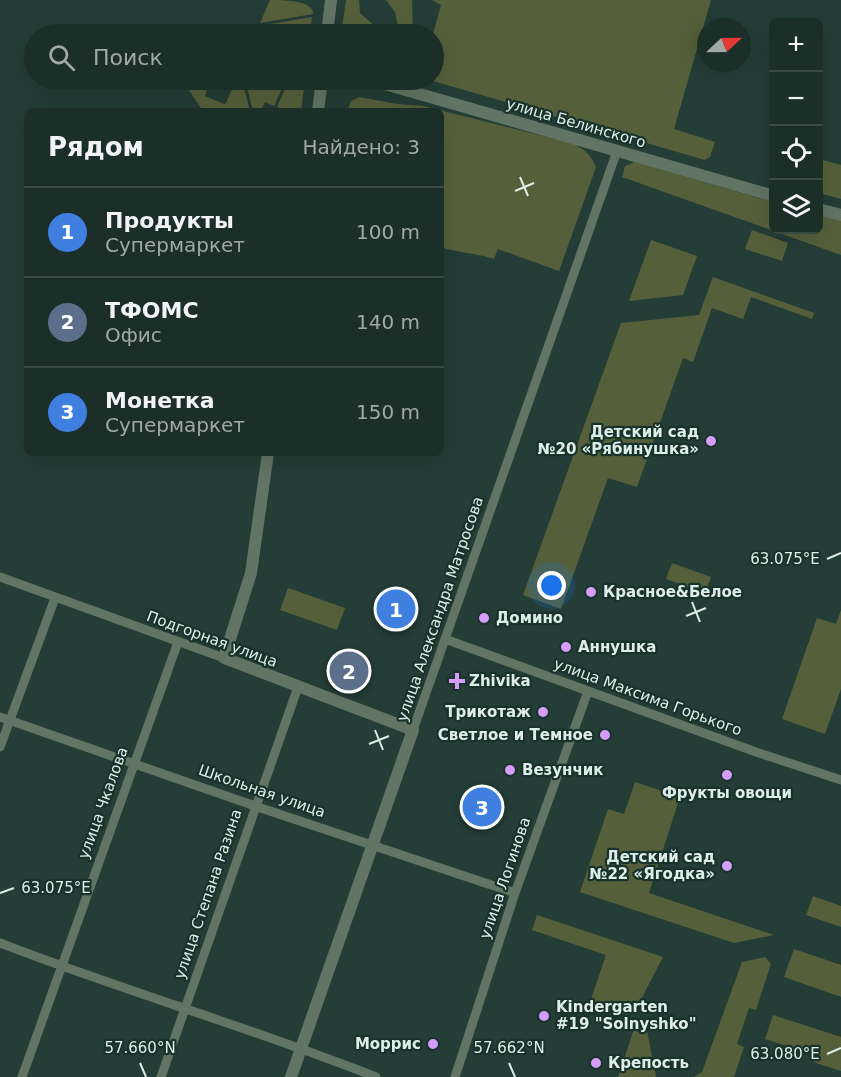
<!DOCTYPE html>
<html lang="ru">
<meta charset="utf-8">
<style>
:root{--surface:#1b2e28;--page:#283a34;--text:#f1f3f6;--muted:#a0a8a8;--line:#394a45;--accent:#d49cfb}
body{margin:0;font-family:"DejaVu Sans",sans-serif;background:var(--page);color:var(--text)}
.controls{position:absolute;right:18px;top:18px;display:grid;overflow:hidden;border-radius:9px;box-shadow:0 6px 24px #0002}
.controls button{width:54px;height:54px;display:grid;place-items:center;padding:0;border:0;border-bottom:2px solid var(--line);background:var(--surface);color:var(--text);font:30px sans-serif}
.compass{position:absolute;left:697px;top:18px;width:54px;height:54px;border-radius:50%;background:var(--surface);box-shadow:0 6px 24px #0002;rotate:68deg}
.you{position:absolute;left:552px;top:586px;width:21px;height:21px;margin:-15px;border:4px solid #fff;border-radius:50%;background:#1a73e8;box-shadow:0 0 0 9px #1a73e833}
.badge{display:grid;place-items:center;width:39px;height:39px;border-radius:50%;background:var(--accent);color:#fff;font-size:20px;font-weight:700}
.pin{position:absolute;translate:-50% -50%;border:3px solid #fff;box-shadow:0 2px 6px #0006}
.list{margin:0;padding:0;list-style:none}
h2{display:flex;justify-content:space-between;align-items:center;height:78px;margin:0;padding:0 24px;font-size:26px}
h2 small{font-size:20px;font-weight:400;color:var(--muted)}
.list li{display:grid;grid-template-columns:39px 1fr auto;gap:18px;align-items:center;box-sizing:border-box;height:90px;padding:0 24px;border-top:2px solid var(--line)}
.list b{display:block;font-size:22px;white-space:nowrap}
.list p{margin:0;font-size:20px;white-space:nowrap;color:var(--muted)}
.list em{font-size:20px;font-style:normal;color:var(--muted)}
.icon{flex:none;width:33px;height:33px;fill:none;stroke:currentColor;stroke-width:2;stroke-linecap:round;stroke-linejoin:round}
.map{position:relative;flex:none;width:841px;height:1077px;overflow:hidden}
.search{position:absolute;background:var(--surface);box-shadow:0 6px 24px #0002;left:24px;top:24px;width:420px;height:66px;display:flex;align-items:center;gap:15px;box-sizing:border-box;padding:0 21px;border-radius:33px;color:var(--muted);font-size:22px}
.panel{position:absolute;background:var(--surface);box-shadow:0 6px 24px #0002;left:24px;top:108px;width:420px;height:348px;border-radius:9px}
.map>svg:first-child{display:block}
.green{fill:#55603b}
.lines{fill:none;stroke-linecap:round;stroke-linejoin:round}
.minor{stroke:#627464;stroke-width:9}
.tertiary{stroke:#627464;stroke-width:12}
.ticks{fill:none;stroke:#deede8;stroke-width:2}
.poi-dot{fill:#d49cfb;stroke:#19322c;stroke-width:2}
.labels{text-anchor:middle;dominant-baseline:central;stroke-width:4.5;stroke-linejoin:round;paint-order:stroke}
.street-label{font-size:15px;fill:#deede8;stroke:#19322c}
.poi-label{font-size:15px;font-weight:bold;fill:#deede8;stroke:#19322c;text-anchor:start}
.ticks-label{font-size:15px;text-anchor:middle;fill:#deede8;stroke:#19322c;stroke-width:4.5;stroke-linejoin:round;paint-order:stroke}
</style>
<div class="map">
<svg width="841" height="1077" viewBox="0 0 841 1077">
<rect width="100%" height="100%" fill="#243d36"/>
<path class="green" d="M270 0C282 0 314 0 313 14L260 23Z
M346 0H359L360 13 384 34H341Z
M386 0H412L413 34H400L395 12Z
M432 0H711L674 129 715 142 710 157 705 160 433 81 430 80H434L433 34 441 5Z
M312 17 310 34H255L259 26Z
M193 80H203L209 82 205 96 224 104 226 103 236 80H242L250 111H203L188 89Z
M245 80H286L274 106 265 102 261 111H253Z
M289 80H305L301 111H286L277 107Z
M359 97 397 104 423 106 571 143C584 149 590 153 596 167L559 271 498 249 494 259C476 253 458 253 441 247V111H347L351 101Z
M819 159 841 165V199L819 193Z
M635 162 773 202 774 230H818L819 215 841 221V255L622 177 625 166Z
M752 230 788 243 782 261 745 249Z
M651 240 697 256 683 295 629 301Z
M713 277 814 313 812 319 751 297 743 319 712 308 693 362 683 358 637 487 608 478 561 609 523 595 621 323 699 315Z
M672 563 711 577 705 593 666 579Z
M288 588 345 608 337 630 280 610Z
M841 610V689L825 734 782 719 817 618 836 624Z
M635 782 680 797 649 893 774 935 734 943 580 892 608 809 624 814Z
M813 896 841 906V927L806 915Z
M537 915 663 957 634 1013 627 1015 590 1002 606 955 532 930Z
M794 949 841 965V997L784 977Z
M765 957 771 964 756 1010 749 1008 737 1044 744 1047 734 1077H694L702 1072 742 962Z
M773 1015 841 1037V1071L813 1062 815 1055 765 1039Z
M645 1021 656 1077H618L635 1026Z"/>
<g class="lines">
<path class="minor" d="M0 577 224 658
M445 639 756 752 841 780
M0 717 255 806 515 893
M413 730 617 151
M0 747 55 598
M0 943C124 991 252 1028 376 1077
M22 1077 178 642
M161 1077 298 687
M455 1077 515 893 588 691"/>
<path class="tertiary" d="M327 34 331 0
M371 80 774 196
M318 111 322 80
M818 209 841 215
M268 453 251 573 224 658 413 730 291 1077"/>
</g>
<path class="ticks" d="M520 177 528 196M515 191 534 183M827 559 841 553M692 602 700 622M686 616 706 608M375 730 383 750M369 744 389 736M0 893 14 888M827 1054 841 1048M140 1063 146 1077M509 1063 515 1077"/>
<g class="poi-dot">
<circle cx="711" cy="441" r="6"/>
<circle cx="591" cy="592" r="6"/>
<circle cx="484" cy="618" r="6"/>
<circle cx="566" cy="647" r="6"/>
<path d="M454 672h6v6h6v6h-6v6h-6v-6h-6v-6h6z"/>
<circle cx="543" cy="712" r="6"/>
<circle cx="605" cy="735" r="6"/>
<circle cx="510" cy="770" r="6"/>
<circle cx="727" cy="775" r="6"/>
<circle cx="727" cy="866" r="6"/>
<circle cx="544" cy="1016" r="6"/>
<circle cx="433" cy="1044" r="6"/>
<circle cx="596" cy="1063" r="6"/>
</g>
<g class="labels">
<g class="street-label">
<text transform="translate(576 123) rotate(16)">улица Белинского</text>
<text transform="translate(440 609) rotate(-71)">улица Александра Матросова</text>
<text transform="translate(212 639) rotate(20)">Подгорная улица</text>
<text transform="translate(648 697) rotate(20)">улица Максима Горького</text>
<text transform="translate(262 791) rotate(19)">Школьная улица</text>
<text transform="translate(103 803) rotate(-70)">улица Чкалова</text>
<text transform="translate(505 878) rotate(-71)">улица Логинова</text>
<text transform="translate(208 894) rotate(-71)">улица Степана Разина</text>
</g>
<g class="poi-label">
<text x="699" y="432" text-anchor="end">Детский сад<tspan x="699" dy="17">№20 «Рябинушка»</tspan></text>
<text x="603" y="592">Красное&amp;Белое</text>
<text x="496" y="618">Домино</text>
<text x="578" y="647">Аннушка</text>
<text x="469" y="681">Zhivika</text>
<text x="531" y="712" text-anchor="end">Трикотаж</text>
<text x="593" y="735" text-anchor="end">Светлое и Темное</text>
<text x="522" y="770">Везунчик</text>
<text x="727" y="793" text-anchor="middle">Фрукты овощи</text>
<text x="715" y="857" text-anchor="end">Детский сад<tspan x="715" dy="17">№22 «Ягодка»</tspan></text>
<text x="556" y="1007">Kindergarten<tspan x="556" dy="17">#19 "Solnyshko"</tspan></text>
<text x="421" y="1044" text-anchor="end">Моррис</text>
<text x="608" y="1063">Крепость</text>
</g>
</g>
<g class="ticks-label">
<text x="785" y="564">63.075°E</text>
<text x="56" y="893">63.075°E</text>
<text x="140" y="1053">57.660°N</text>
<text x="509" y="1053">57.662°N</text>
<text x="785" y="1059">63.080°E</text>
</g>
</svg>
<div class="controls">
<button>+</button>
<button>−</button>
<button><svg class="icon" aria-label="locate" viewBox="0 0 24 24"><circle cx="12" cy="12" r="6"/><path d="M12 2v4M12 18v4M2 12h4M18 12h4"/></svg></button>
<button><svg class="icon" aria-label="layers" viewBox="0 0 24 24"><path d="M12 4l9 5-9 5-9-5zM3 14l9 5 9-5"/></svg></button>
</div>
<svg class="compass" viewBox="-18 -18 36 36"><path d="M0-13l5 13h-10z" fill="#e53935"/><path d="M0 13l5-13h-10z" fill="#a0a8a8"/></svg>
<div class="you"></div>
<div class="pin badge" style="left:396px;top:609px;background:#3f7fe0">1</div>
<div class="pin badge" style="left:349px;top:671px;background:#5c6f8a">2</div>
<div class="pin badge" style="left:482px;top:807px;background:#3f7fe0">3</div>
<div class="search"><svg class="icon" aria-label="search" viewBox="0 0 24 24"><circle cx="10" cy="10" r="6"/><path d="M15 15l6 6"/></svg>Поиск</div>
<section class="panel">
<h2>Рядом<small>Найдено: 3</small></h2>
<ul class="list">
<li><span class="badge" style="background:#3f7fe0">1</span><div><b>Продукты</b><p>Супермаркет</p></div><em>100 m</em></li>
<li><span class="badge" style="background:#5c6f8a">2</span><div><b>ТФОМС</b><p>Офис</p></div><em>140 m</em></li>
<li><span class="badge" style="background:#3f7fe0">3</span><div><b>Монетка</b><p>Супермаркет</p></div><em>150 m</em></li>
</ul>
</section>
</div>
